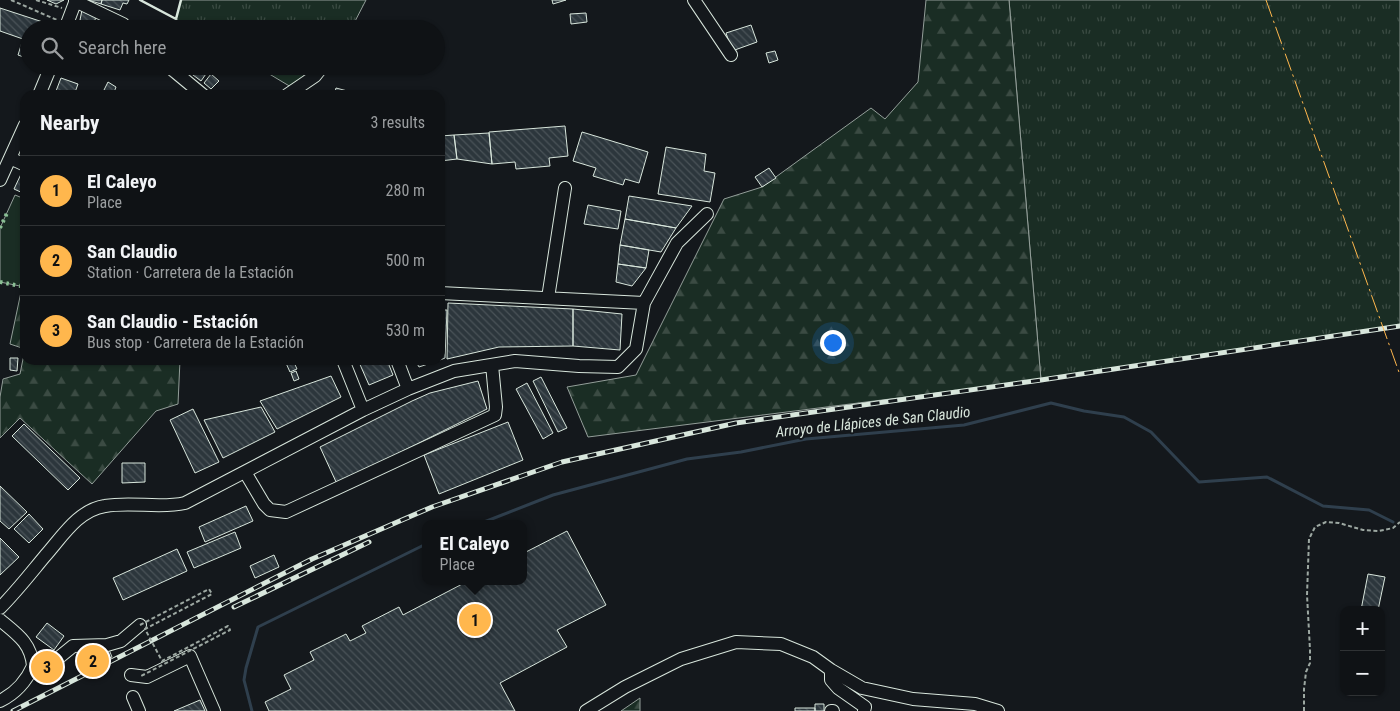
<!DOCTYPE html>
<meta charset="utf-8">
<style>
:root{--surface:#0f1215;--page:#1d2022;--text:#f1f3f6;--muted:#9b9ea0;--line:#2f3234;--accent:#ffb74d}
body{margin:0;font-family:"Roboto Condensed",sans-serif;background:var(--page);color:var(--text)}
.controls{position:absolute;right:15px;bottom:15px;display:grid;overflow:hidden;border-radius:10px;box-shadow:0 1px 4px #0004}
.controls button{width:45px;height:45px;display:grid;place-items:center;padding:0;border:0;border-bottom:1px solid var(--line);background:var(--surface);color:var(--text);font:25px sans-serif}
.you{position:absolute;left:832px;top:342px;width:18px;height:18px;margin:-12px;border:4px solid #fff;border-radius:50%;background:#1a73e8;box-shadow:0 0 0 8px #1a73e833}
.badge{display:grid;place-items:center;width:32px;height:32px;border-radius:50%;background:var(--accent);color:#111;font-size:16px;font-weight:700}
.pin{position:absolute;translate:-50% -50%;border:2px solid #fff;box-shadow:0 1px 5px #0006}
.popup{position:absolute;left:422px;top:520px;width:105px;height:65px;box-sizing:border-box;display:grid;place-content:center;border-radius:10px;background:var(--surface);filter:drop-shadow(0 1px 4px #0005);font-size:16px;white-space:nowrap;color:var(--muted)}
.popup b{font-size:19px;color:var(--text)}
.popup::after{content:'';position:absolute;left:50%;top:100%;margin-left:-10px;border:10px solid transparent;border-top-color:var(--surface)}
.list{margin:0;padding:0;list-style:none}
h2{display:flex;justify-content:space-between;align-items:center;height:65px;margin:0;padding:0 20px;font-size:21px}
h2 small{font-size:16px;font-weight:400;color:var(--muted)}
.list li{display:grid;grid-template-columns:32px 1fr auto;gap:15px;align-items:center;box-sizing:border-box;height:70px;padding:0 20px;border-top:1px solid var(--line)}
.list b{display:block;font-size:19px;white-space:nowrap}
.list p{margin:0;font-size:16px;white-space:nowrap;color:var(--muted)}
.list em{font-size:16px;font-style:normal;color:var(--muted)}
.icon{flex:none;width:28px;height:28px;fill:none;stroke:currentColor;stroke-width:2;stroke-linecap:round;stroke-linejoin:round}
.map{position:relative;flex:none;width:1400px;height:711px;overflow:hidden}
.search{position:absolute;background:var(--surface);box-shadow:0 1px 4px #0004;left:20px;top:20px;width:425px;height:55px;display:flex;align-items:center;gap:12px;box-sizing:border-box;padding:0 18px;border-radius:28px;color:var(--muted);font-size:19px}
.panel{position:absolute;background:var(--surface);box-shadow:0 1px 4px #0004;left:20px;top:90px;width:425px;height:275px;border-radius:15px}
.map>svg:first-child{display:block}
.grass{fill:url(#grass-tufts);stroke:#939e99}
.forest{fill:url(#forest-firs);stroke:#939e99}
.green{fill:#1a2d24;stroke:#939e99}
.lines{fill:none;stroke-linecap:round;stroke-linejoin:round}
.stream{stroke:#2f3f4d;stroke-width:3}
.building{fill:url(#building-back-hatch);stroke:#d8e6dc}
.minor-casing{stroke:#d8e6dc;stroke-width:14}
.path{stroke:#9da8a2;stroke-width:2;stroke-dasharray:4 2.5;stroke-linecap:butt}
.minor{stroke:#14181c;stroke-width:12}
.rail-casing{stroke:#d8e6dc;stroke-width:5}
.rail{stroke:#14181c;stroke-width:3;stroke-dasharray:9;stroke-linecap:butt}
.path-bridge{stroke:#9da8a2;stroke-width:2;stroke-dasharray:4 2.5;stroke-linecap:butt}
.hedge{stroke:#8ac095;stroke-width:4;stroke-dasharray:2.5 4;stroke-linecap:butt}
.wall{stroke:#d8e6dc;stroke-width:2.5}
.power{stroke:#ffb74d;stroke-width:1;stroke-dasharray:18 4 2.5 4;stroke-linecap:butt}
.labels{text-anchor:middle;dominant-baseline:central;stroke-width:4;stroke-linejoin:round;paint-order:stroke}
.water-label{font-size:15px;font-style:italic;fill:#d8e6dc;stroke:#14181c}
</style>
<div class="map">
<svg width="1400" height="711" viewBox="0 0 1400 711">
<defs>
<pattern id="grass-tufts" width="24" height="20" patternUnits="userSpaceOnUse" patternTransform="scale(1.25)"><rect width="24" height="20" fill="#1a2d24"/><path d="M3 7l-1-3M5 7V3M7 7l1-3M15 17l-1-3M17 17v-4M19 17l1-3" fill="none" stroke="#3b4b43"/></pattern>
<pattern id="forest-firs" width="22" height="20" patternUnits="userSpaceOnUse" patternTransform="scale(1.25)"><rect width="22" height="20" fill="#1a2d24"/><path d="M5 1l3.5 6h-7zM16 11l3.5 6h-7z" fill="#3b4b43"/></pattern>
<pattern id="building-back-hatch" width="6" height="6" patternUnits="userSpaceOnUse" patternTransform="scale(1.25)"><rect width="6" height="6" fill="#2c363c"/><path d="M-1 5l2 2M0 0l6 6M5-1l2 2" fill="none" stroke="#4a5358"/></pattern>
</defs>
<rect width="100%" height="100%" fill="#14181c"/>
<path class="grass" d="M181 0H366L351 29H192L176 19Z
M1009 0H1400V326L1041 380Z
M256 66H314L291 87Z"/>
<path class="forest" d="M926 0H1009L1041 380 588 437 567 387 636 375 724 199 762 187 871 108 885 119 918 82Z
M21 292 25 295V360H180L178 404 156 411 92 484 20 418 0 438V397L3 379 20 374 25 349 10 344Z
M640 698V711H621Z"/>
<path class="green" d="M15 195 25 199V287L0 282V228Z"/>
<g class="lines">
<path class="stream" d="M479 524 553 495 687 459 741 452 806 439 964 425 1051 403 1084 411 1124 417 1151 432 1199 482 1267 477 1323 506 1369 510 1393 522
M252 711 244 680 246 668 258 627 426 544"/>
</g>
<path class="building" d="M47 0H64L56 4Z
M88 0H102L101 4Z
M102 0H129L127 4 123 3 120 10 101 4Z
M552 0H566L553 4Z
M0 8 52 25 50 29H29V59L18 55 23 39 0 31Z
M82 10 96 15 94 25 80 20Z
M586 13 587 22 571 24 570 14Z
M85 23 101 29H83Z
M751 25 757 42 732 51 726 33Z
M775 51 778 60 769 63 766 53Z
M126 66H139L134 73Z
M193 66H202L208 71 201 81 189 72Z
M211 74 219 81 211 89 204 83Z
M61 78 78 84 74 95H65L56 91Z
M108 82 116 87 113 95 104 90Z
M336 88 359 94V95H334Z
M565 126 568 156 549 158 550 166 516 169 515 162 492 164 489 132Z
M582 132 648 152 639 183 625 179 623 185 593 176 596 168 573 161Z
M489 133 492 164 457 159 454 135Z
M454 135 457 159 440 161V136Z
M666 147 706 154 704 171 715 173 710 202 658 194Z
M769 168 776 178 762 187 755 177Z
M22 172 25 174V194L14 189Z
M629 196 692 206 676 228 625 219Z
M588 205 621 211 618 229 584 224Z
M625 219 676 228 661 252 620 245Z
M620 245 649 250 646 268 618 264Z
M618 264 646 268 632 286 616 282Z
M448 303 573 309V346L499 347 447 359Z
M573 309 622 314 620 350 573 346Z
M440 310H447L445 358 440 360Z
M10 358H18L17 371 10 370Z
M289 360H293L297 369 290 372 285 361Z
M358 360H387L393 375 369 385Z
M415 360H440L419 367Z
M296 371 299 379 294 381 291 373Z
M331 376 341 397 277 429 260 401Z
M541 377 567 428 558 432 533 381Z
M478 381 487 409 337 484 320 447 412 401 430 393Z
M527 383 553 433 543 439 516 389Z
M261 407 275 432 223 458 204 420Z
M193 409 219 462 195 473 170 420Z
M508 422 523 460 439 494 424 455Z
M24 424 80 478 68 490 12 436Z
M122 463H145V482L122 483Z
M0 486 27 512 9 529 0 521Z
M246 506 253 521 205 542 199 527Z
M29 514 43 529 29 543 14 529Z
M567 531 606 605 557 630 567 647 500 683 515 711H269L265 702 291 689 284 675 314 660 310 652 346 634 350 641 366 633 362 626 399 607 403 615 468 581H524V553Z
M235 532 241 548 194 568 187 552Z
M0 538 19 557 0 575Z
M177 549 187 571 123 600 113 578Z
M274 555 279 567 255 578 250 566Z
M1368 574 1385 577 1378 610H1361Z
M47 623 64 636 54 650 36 637Z
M108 647 112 657 83 668 79 658Z
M200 700 205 711H174Z
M815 704H824V711H815Z
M795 708H815V711H795Z"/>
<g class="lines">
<g class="minor-casing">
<path id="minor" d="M694 0 731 55
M75 1 123 24 128 29
M65 29 76 0
M168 66 203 95
M39 95 51 66
M287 95 315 76 323 66
M10 158 25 165
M0 180 25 125
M548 298 565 188
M644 303 677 243 707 214
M343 360 363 410
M397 360 408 389
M245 472 264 504 270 510 286 512 495 415 496 407 492 365
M0 608C16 592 30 574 45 556 62 537 78 510 105 506 132 501 159 509 185 503L363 410 408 389 454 371 515 361 579 366 618 367 636 349 644 303 440 293
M0 620C17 634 31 643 33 666
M33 666 57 659 73 646 107 645 121 641 140 625
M831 670V680L838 688 865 707 864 711
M131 675 147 677 190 656 214 711
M133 697 139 711
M0 701C16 693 26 682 33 666
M586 711 625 687 681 659 736 642 781 644 813 657 831 670 862 688 913 699 975 704 998 711
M831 711H833"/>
</g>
<path class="path" d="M11 0 57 20
M36 0 62 8
M1304 711V689L1306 672 1310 663V650L1307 595 1309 539 1315 527 1326 522 1339 523 1363 530 1379 531 1393 528 1400 522"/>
<use href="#minor" class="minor"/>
<g class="rail-casing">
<path id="rail" d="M234 607 369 542
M13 711 312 559 432 507 562 462 736 423 1041 380 1400 326"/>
</g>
<use href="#rail" class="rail"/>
<path class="path-bridge" d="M140 625 209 589 212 594 145 629 162 661 228 626 230 630 141 676"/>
<path class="hedge" d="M0 228 8 211
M0 282 25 287"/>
<path class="wall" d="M140 0 176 19 181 0"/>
<path class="power" d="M1266 0 1400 375"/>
</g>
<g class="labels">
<g class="water-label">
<text transform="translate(873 422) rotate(-6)">Arroyo de Llápices de San Claudio</text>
</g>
</g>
</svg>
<div class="controls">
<button>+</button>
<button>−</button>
</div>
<div class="you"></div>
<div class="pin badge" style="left:475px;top:620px">1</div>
<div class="popup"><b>El Caleyo</b>Place</div>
<div class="pin badge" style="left:93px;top:661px">2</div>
<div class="pin badge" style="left:47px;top:667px">3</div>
<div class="search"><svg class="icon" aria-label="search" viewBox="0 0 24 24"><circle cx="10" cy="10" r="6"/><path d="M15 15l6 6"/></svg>Search here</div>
<section class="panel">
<h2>Nearby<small>3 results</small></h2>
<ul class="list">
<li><span class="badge">1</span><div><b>El Caleyo</b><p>Place</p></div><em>280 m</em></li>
<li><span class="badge">2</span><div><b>San Claudio</b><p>Station · Carretera de la Estación</p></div><em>500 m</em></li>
<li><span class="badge">3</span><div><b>San Claudio - Estación</b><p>Bus stop · Carretera de la Estación</p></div><em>530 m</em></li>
</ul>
</section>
</div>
